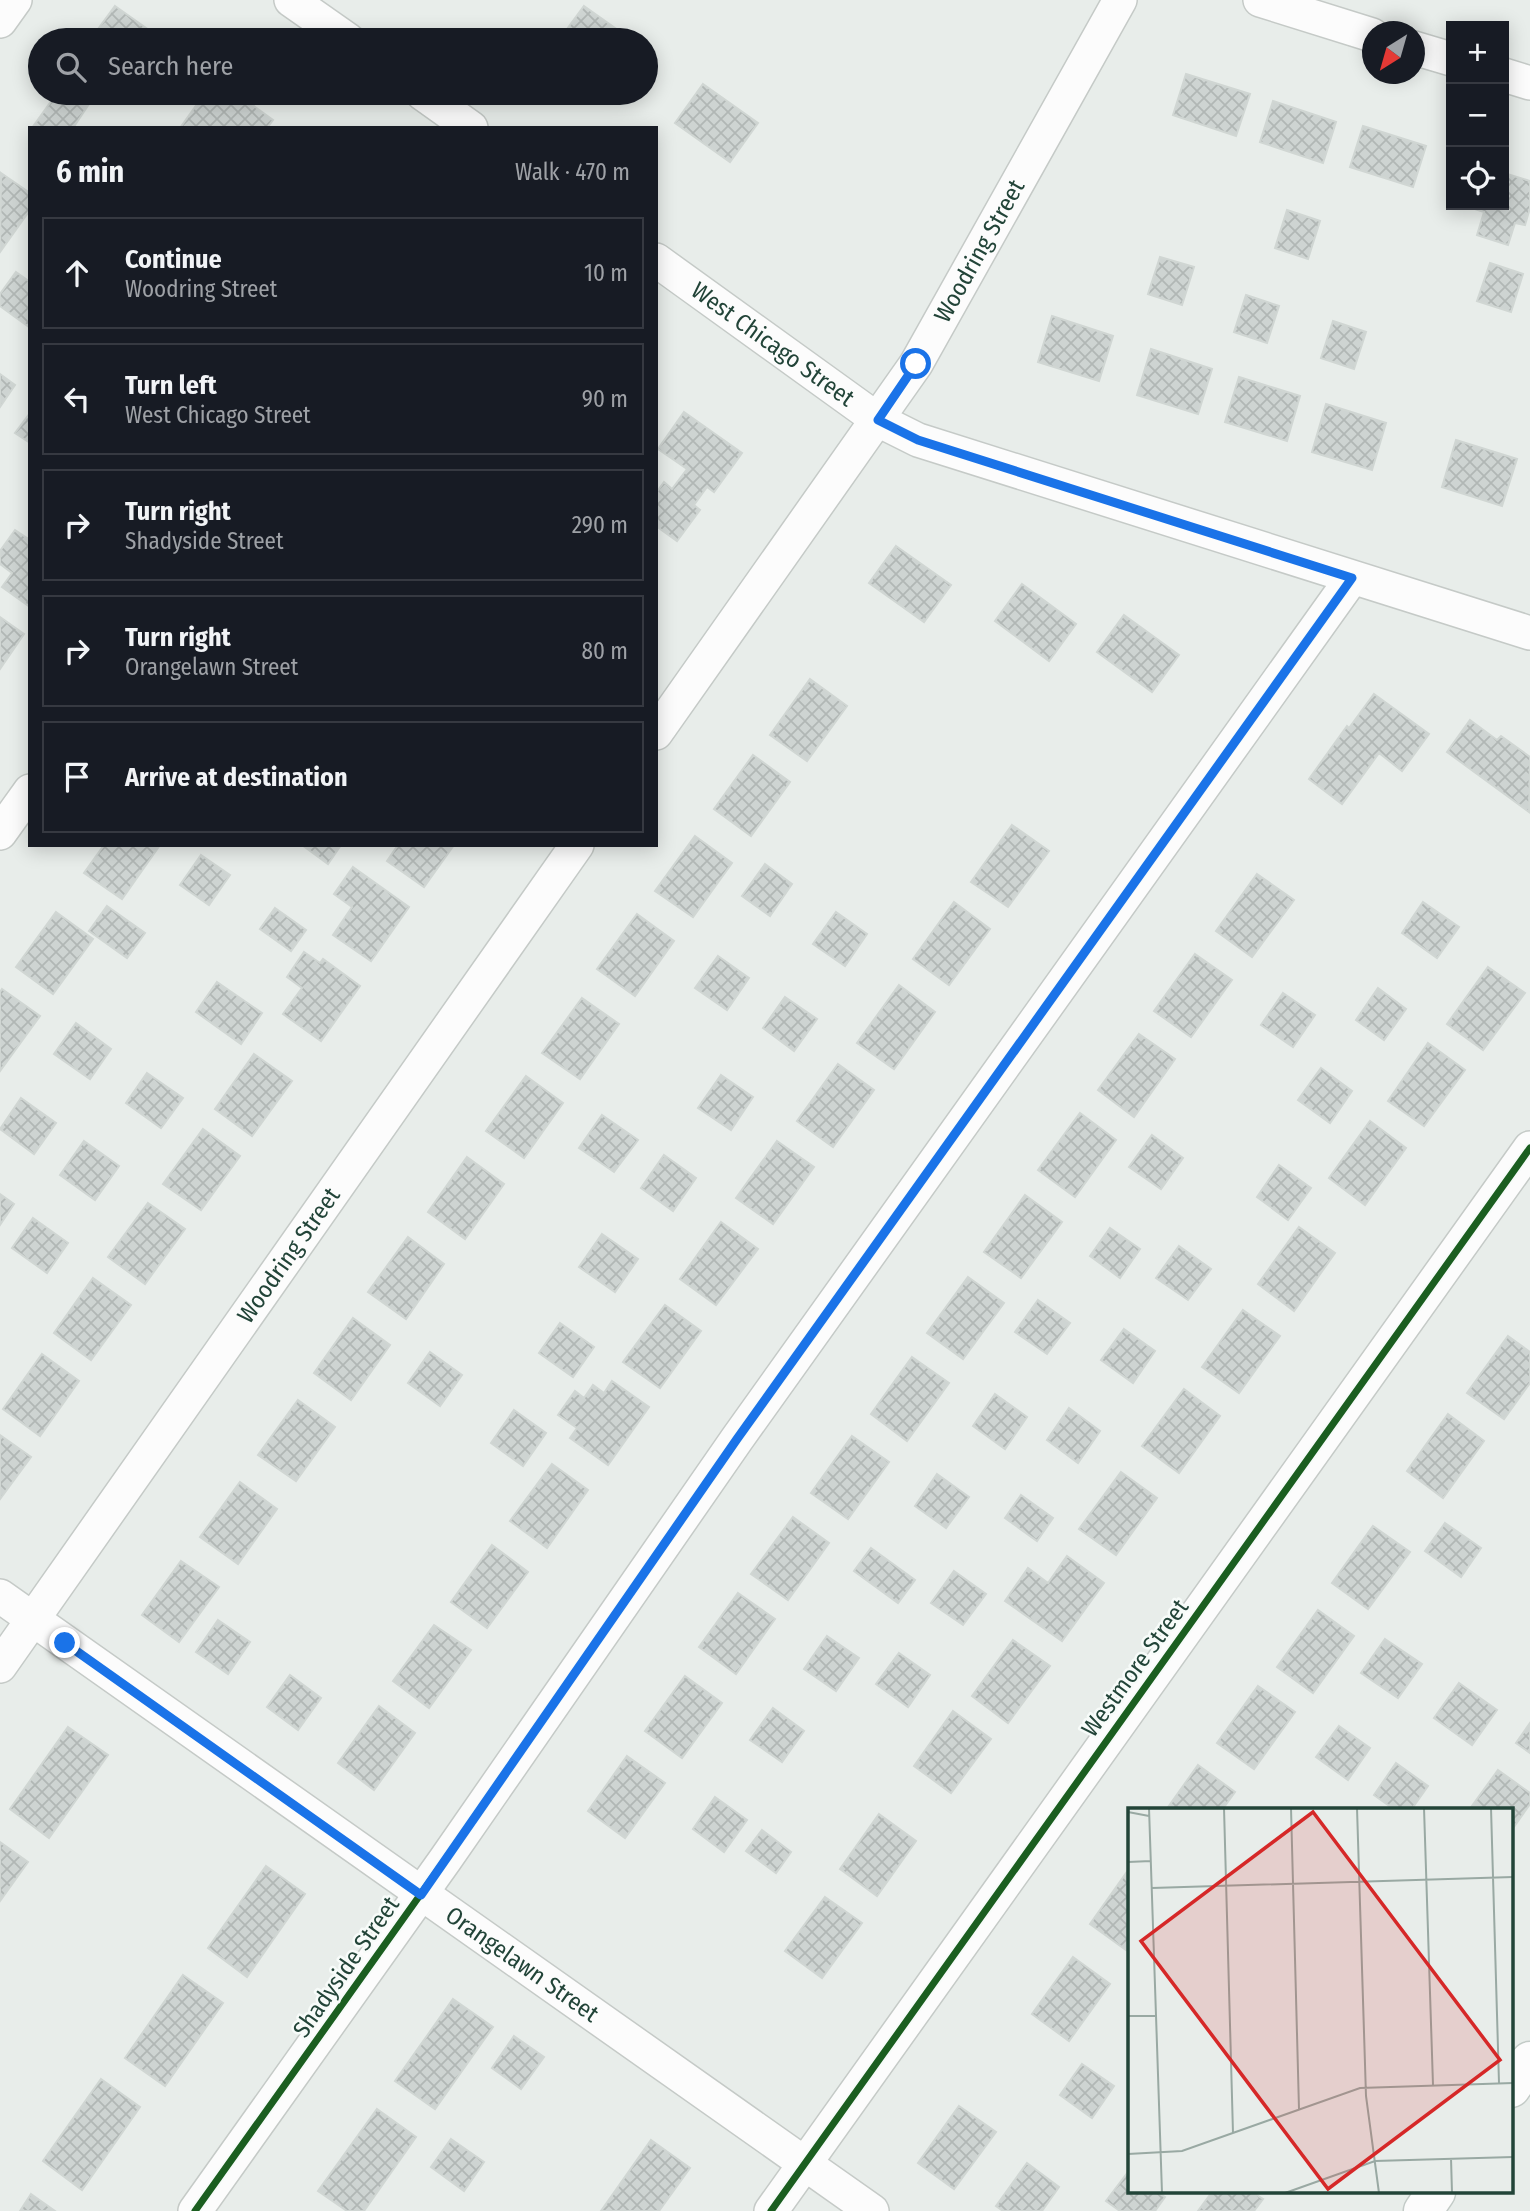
<!DOCTYPE html>
<meta charset="utf-8">
<style>
:root{--surface:#171b24;--page:#20242c;--text:#f1f3f6;--muted:#9ea1a6;--line:#363941}
body{margin:0;font-family:"Fira Sans Condensed",sans-serif;background:var(--page);color:var(--text)}
.controls{position:absolute;right:21px;top:21px;display:grid;overflow:hidden;border-radius:0px;box-shadow:0 4px 18px #0003}
.controls button{width:63px;height:63px;display:grid;place-items:center;padding:0;border:0;border-bottom:2px solid var(--line);background:var(--surface);color:var(--text);font:35px sans-serif}
.compass{position:absolute;left:1362px;top:21px;width:63px;height:63px;border-radius:50%;background:var(--surface);box-shadow:0 4px 18px #0003;rotate:217deg}
.stop{position:absolute;width:21px;height:21px;margin:-16px;border:5px solid #1a73e8;border-radius:50%;background:#fff}
.stop.end{background:#1a73e8;border-color:#fff;box-shadow:0 2px 7px #0008}
.list{margin:0;padding:0;list-style:none}
h2{display:flex;justify-content:space-between;align-items:center;height:91px;margin:0;padding:0 28px;font-size:30px}
h2 small{font-size:23px;font-weight:400;color:var(--muted)}
.list li{display:grid;grid-template-columns:46px 1fr auto;gap:21px;align-items:center;box-sizing:border-box;height:112px;margin:0 14px 14px;padding:0 14px;border:2px solid var(--line);border-radius:0px}
.list b{display:block;font-size:26px;white-space:nowrap}
.list p{margin:0;font-size:23px;white-space:nowrap;color:var(--muted)}
.list em{font-size:23px;font-style:normal;color:var(--muted)}
.icon{flex:none;width:38px;height:38px;fill:none;stroke:currentColor;stroke-width:2;stroke-linecap:round;stroke-linejoin:round}
.map{position:relative;flex:none;width:1530px;height:2211px;overflow:hidden}
.search{position:absolute;background:var(--surface);box-shadow:0 4px 18px #0003;left:28px;top:28px;width:630px;height:77px;display:flex;align-items:center;gap:18px;box-sizing:border-box;padding:0 24px;border-radius:38px;color:var(--muted);font-size:26px}
.panel{position:absolute;background:var(--surface);box-shadow:0 4px 18px #0003;left:28px;top:126px;width:630px;height:721px;border-radius:0px}
.map>svg:first-child{display:block}
.building{fill:url(#building-cross-hatch);stroke:#d0d6d3;stroke-width:2}
.lines{fill:none;stroke-linecap:round;stroke-linejoin:round}
.street-casing{stroke:#c5cac7;stroke-width:36}
.secondary-casing{stroke:#c3cbc7;stroke-width:41}
.street{stroke:#fcfcfc;stroke-width:33}
.secondary{stroke:#fcfcfc;stroke-width:38}
.cycleway-casing{stroke:#f7fbf9;stroke-width:11}
.cycleway{stroke:#1b5e20;stroke-width:7}
.route{stroke:#1a73e8;stroke-width:9}
.labels{text-anchor:middle;dominant-baseline:central;stroke-width:5;stroke-linejoin:round;paint-order:stroke}
.street-label{font-size:24px;fill:#224438;stroke:#f7fbf9}
.inset-road{fill:none;stroke:#99a9a3;stroke-width:2}
.view{fill:#d62828;fill-opacity:0.15;stroke:#d62828;stroke-width:3.5}
.inset-edge{fill:none;stroke:#224438;stroke-width:3.5}
</style>
<div class="map">
<svg width="1530" height="2211" viewBox="0 0 1530 2211">
<defs>
<pattern id="building-cross-hatch" width="8" height="8" patternUnits="userSpaceOnUse" patternTransform="scale(1.75)"><rect width="8" height="8" fill="#ced4d2"/><path d="M0 0l8 8M0 8l8-8" fill="none" stroke="#b1b7b5"/></pattern>
</defs>
<rect width="100%" height="100%" fill="#e8edea"/>
<path class="building" d="M115 6 163 40H90Z
M584 6 632 40H559Z
M1186 74 1250 94 1236 136 1173 115Z
M703 84 758 123 730 162 675 123Z
M57 93H73L89 104 73 128H32Z
M205 93H236L273 120 267 128H180Z
M1273 101 1336 122 1323 163 1260 142Z
M1363 126 1426 146 1413 187 1350 167Z
M1 173 30 193V210L0 252Z
M1504 173 1530 181V208L1525 225 1515 223 1508 245 1477 235 1484 212 1463 205H1504Z
M1287 210 1320 221 1308 259 1275 248Z
M1160 257 1194 267 1182 305 1148 294Z
M1490 263 1523 274 1511 312 1477 301Z
M16 272 30 282 29 327 0 306V294Z
M1246 295 1279 306 1267 343 1234 332Z
M1052 316 1113 336 1099 381 1038 362Z
M1333 321 1366 332 1354 369 1321 358Z
M1151 349 1212 369 1198 414 1137 395Z
M0 374 15 385 0 407Z
M1239 377 1300 396 1287 441 1225 422Z
M1326 404 1386 423 1372 470 1312 452Z
M684 412 742 453 714 492 707 487 694 505 700 510 677 541 656 526V493L664 482 672 489 687 469 658 449Z
M30 413V443L15 433Z
M1456 440 1517 459 1502 506 1442 487Z
M15 530 30 540V607L2 587 12 573 0 564V551Z
M896 546 951 585 924 622 869 583Z
M1022 584 1076 624 1049 661 995 621Z
M1124 615 1179 655 1152 692 1097 652Z
M0 617 24 634 0 669Z
M810 679 847 706 807 761 770 735Z
M1374 694 1429 734 1402 771 1379 753 1342 804 1309 779 1347 726 1349 728Z
M1470 720 1497 740 1501 736 1530 757 1529 812 1447 752Z
M753 755 790 782 751 836 714 809Z
M1012 825 1049 851 1008 907 971 882Z
M695 836 732 863 693 917 655 891Z
M104 845H160L122 899 84 873Z
M302 845H341L328 864Z
M398 845H454L424 887 387 861Z
M201 855 230 875 209 905 180 885Z
M765 864 792 884 770 916 742 896Z
M353 867 409 907 371 961 333 935 352 907 334 894Z
M1257 874 1294 900 1252 957 1216 931Z
M954 902 990 929 949 985 913 959Z
M1423 902 1459 927 1437 958 1402 933Z
M107 906 145 933 127 958 89 931Z
M275 908 306 930 291 951 260 929Z
M56 912 93 939 53 994 16 967Z
M836 912 867 934 845 966 813 944Z
M637 914 674 941 635 996 597 969Z
M304 952 320 963 323 959 360 986 321 1041 283 1014 302 988 287 977Z
M1195 954 1232 980 1191 1037 1154 1011Z
M718 956 749 978 727 1010 695 988Z
M1488 967 1525 993 1483 1050 1447 1024Z
M217 982 262 1013 241 1044 196 1012Z
M899 985 935 1012 894 1069 857 1043Z
M1378 988 1406 1009 1384 1040 1356 1020Z
M2 989 40 1016 0 1071V992Z
M1283 993 1315 1015 1293 1047 1261 1025Z
M785 997 817 1019 794 1051 763 1028Z
M582 998 619 1024 580 1079 542 1053Z
M76 1023 111 1049 90 1079 54 1054Z
M1139 1034 1175 1059 1134 1117 1098 1090Z
M1428 1043 1465 1070 1424 1126 1388 1101Z
M254 1054 292 1081 252 1136 215 1109Z
M838 1064 874 1090 833 1147 797 1121Z
M1321 1068 1352 1091 1330 1123 1298 1100Z
M147 1073 183 1098 161 1128 126 1103Z
M721 1075 753 1097 731 1130 698 1108Z
M526 1076 563 1103 524 1158 486 1131Z
M21 1098 56 1123 34 1154 0 1129Z
M1080 1113 1116 1140 1075 1197 1038 1170Z
M602 1115 638 1140 614 1172 579 1148Z
M1370 1121 1406 1148 1365 1205 1329 1178Z
M203 1129 240 1156 201 1210 163 1184Z
M1152 1135 1183 1158 1161 1189 1129 1167Z
M84 1141 119 1166 95 1200 60 1175Z
M777 1141 814 1167 773 1224 736 1198Z
M664 1155 696 1178 673 1211 641 1188Z
M467 1157 504 1184 465 1239 428 1212Z
M1279 1165 1311 1188 1288 1220 1257 1197Z
M0 1194 14 1204 0 1225Z
M1025 1195 1062 1222 1021 1278 984 1252Z
M148 1203 185 1229 145 1284 108 1257Z
M33 1218 68 1243 47 1273 12 1248Z
M721 1222 758 1249 716 1305 680 1279Z
M1299 1227 1335 1253 1294 1311 1258 1284Z
M1110 1228 1140 1249 1120 1278 1090 1256Z
M602 1234 638 1259 615 1292 579 1267Z
M408 1237 444 1264 406 1319 368 1292Z
M1179 1246 1211 1269 1188 1300 1156 1278Z
M968 1277 1004 1303 963 1359 927 1333Z
M93 1278 131 1305 91 1360 54 1333Z
M1038 1300 1070 1323 1047 1354 1015 1332Z
M665 1305 701 1331 660 1388 623 1362Z
M1243 1310 1280 1336 1239 1393 1202 1367Z
M353 1318 390 1345 351 1400 314 1373Z
M560 1323 594 1347 573 1377 539 1353Z
M1124 1329 1155 1351 1133 1383 1101 1360Z
M1508 1336 1530 1352V1383L1504 1419 1467 1393Z
M430 1352 462 1375 440 1406 408 1383Z
M42 1354 79 1381 40 1436 3 1409Z
M912 1357 949 1383 907 1441 871 1414Z
M612 1381 649 1407 608 1465 570 1438 577 1428 558 1415 575 1391 584 1398 593 1385 604 1393Z
M1184 1389 1220 1416 1179 1473 1142 1446Z
M995 1394 1027 1417 1005 1449 973 1426Z
M298 1400 335 1427 296 1481 258 1455Z
M1069 1408 1100 1431 1078 1463 1047 1440Z
M514 1410 546 1433 523 1466 491 1443Z
M1448 1414 1484 1441 1443 1498 1407 1471Z
M0 1435 31 1457 0 1499Z
M852 1436 889 1462 848 1519 811 1493Z
M552 1464 588 1490 547 1548 510 1521Z
M1121 1472 1157 1498 1116 1555 1079 1529Z
M937 1474 969 1497 946 1528 915 1506Z
M240 1482 277 1509 238 1564 200 1537Z
M1021 1495 1053 1518 1037 1541 1005 1518Z
M793 1517 829 1543 788 1600 751 1574Z
M1445 1523 1481 1548 1461 1577 1425 1551Z
M1373 1526 1410 1552 1368 1609 1332 1583Z
M492 1545 528 1572 487 1628 451 1602Z
M871 1548 915 1580 898 1603 854 1571Z
M1067 1556 1104 1583 1062 1641 1005 1601 1028 1568 1048 1583Z
M181 1561 219 1587 179 1642 142 1615Z
M954 1571 986 1594 963 1625 931 1603Z
M738 1593 775 1619 736 1674 699 1647Z
M1318 1610 1354 1636 1313 1693 1277 1667Z
M218 1620 250 1642 228 1674 196 1652Z
M434 1625 471 1650 429 1708 393 1681Z
M827 1636 859 1658 836 1691 804 1669Z
M1385 1639 1422 1664 1398 1698 1361 1673Z
M1013 1640 1050 1666 1008 1723 972 1696Z
M899 1653 930 1675 908 1707 876 1684Z
M290 1675 321 1698 298 1730 267 1707Z
M685 1676 722 1703 682 1758 645 1731Z
M1459 1683 1497 1710 1472 1745 1434 1718Z
M1258 1686 1295 1712 1254 1769 1217 1743Z
M379 1706 415 1733 374 1790 338 1763Z
M773 1708 804 1731 782 1762 750 1740Z
M953 1711 991 1739 951 1793 914 1766Z
M1530 1723V1753L1516 1743Z
M1339 1726 1370 1748 1348 1780 1316 1757Z
M68 1727 108 1755 49 1838 10 1809Z
M627 1756 665 1783 625 1838 588 1811Z
M1396 1763 1428 1786 1411 1810H1395L1374 1795Z
M1198 1765 1235 1792 1222 1810H1166Z
M1498 1770 1530 1793V1804L1511 1831V1810H1469Z
M715 1797 747 1820 724 1852 693 1829Z
M879 1814 916 1841 877 1896 840 1869Z
M762 1830 791 1852 776 1873 746 1851Z
M0 1842 28 1862 0 1901Z
M266 1866 305 1894 247 1977 208 1948Z
M1129 1869V1945L1126 1950 1090 1924Z
M825 1897 862 1923 822 1978 785 1951Z
M1073 1957 1110 1984 1069 2041 1032 2014Z
M183 1975 223 2003 165 2086 125 2058Z
M453 1999 493 2027 435 2109 395 2081Z
M514 2036 544 2057 521 2089 492 2068Z
M1082 2064 1114 2086 1092 2118 1060 2095Z
M101 2079 140 2107 82 2190 43 2161Z
M959 2106 996 2132 954 2189 918 2163Z
M377 2109 416 2137 364 2211H347L318 2191Z
M451 2139 484 2162 464 2191 431 2167Z
M651 2140 690 2168 659 2211H601Z
M1027 2163 1059 2187 1042 2211H1003L996 2206Z
M1128 2172 1129 2192H1157L1165 2197 1155 2211H1120L1106 2201Z
M1212 2192H1252L1263 2199 1254 2211H1198Z
M31 2194 55 2211H20Z"/>
<g class="lines">
<g class="street-casing">
<g id="street">
<path d="M291 0 348 40"/>
<path d="M1260 0 1372 35"/>
<path d="M0 21 15 0"/>
<path d="M1414 48 1451 59"/>
<path d="M1504 75 1530 83"/>
<path d="M422 93 471 128"/>
<path id="s1" d="M656 260 878 420 918 440 1530 633"/>
<path id="s2" d="M656 733 916 364 1120 0"/>
<path d="M0 833 30 791"/>
<path id="s3" d="M0 1596 872 2211"/>
<path id="s4" d="M0 1666 577 845"/>
<path d="M195 2211 445 1860 737 1439 1352 578"/>
<path d="M771 2211 1530 1148"/>
</g>
</g>
<g class="secondary-casing">
<path id="secondary" d="M1511 2088 1530 2061
M1423 2211 1436 2192"/>
</g>
<use href="#street" class="street"/>
<use href="#secondary" class="secondary"/>
<g class="cycleway-casing">
<path id="cycleway" d="M195 2211 445 1860 737 1439 1352 578
M771 2211 1530 1148"/>
</g>
<use href="#cycleway" class="cycleway"/>
</g>
<g class="lines">
<path class="route" d="M65 1643 421 1895 737 1439 1352 578 918 440 878 420 916 364"/>
</g>
<g class="labels">
<g class="street-label">
<text stroke="none"><textPath href="#s2" startOffset="581">Woodring Street</textPath></text>
<text stroke="none"><textPath href="#s1" startOffset="144">West Chicago Street</textPath></text>
<text stroke="none"><textPath href="#s4" startOffset="502">Woodring Street</textPath></text>
<text transform="translate(1135 1668) rotate(-54)">Westmore Street</text>
<text stroke="none"><textPath href="#s3" startOffset="639">Orangelawn Street</textPath></text>
<text transform="translate(346 1967) rotate(-55)">Shadyside Street</text>
</g>
</g>
<g transform="translate(1128 1808)">
<rect width="385" height="385" fill="#e8edea"/>
<path class="inset-road" d="M21 0 34 385M96 0 105 325M163 0 171 301M229 0 238 288 251 385M296 0 305 277M363 0 371 275M0 4 21 8M0 54 23 53M24 80 385 69M0 208H27M0 346 54 343 232 280 385 275M323 350 324 385M157 385 247 353 385 349"/>
<path class="view" d="M185 4 372 252 200 381 13 133Z"/>
<rect width="385" height="385" class="inset-edge"/>
</g>
</svg>
<div class="controls">
<button>+</button>
<button>−</button>
<button><svg class="icon" aria-label="locate" viewBox="0 0 24 24"><circle cx="12" cy="12" r="6"/><path d="M12 2v4M12 18v4M2 12h4M18 12h4"/></svg></button>
</div>
<svg class="compass" viewBox="-18 -18 36 36"><path d="M0-13l5 13h-10z" fill="#e53935"/><path d="M0 13l5-13h-10z" fill="#9ea1a6"/></svg>
<div class="stop" style="left:916px;top:364px"></div>
<div class="stop end" style="left:65px;top:1643px"></div>
<div class="search"><svg class="icon" aria-label="search" viewBox="0 0 24 24"><circle cx="10" cy="10" r="6"/><path d="M15 15l6 6"/></svg>Search here</div>
<section class="panel">
<h2>6 min<small>Walk · 470 m</small></h2>
<ul class="list">
<li><svg class="icon" aria-label="ahead" viewBox="0 0 24 24"><path d="M12 20V5M6 11l6-6 6 6"/></svg><div><b>Continue</b><p>Woodring Street</p></div><em>10 m</em></li>
<li><svg class="icon" aria-label="left" viewBox="0 0 24 24"><path d="M17 20v-9H6M10 6l-5 5 5 5"/></svg><div><b>Turn left</b><p>West Chicago Street</p></div><em>90 m</em></li>
<li><svg class="icon" aria-label="right" viewBox="0 0 24 24"><path d="M7 20v-9h11M14 6l5 5-5 5"/></svg><div><b>Turn right</b><p>Shadyside Street</p></div><em>290 m</em></li>
<li><svg class="icon" aria-label="right" viewBox="0 0 24 24"><path d="M7 20v-9h11M14 6l5 5-5 5"/></svg><div><b>Turn right</b><p>Orangelawn Street</p></div><em>80 m</em></li>
<li><svg class="icon" aria-label="arrive" viewBox="0 0 24 24"><path d="M6 21V4h12l-3 4 3 4H6"/></svg><div><b>Arrive at destination</b></div></li>
</ul>
</section>
</div>
